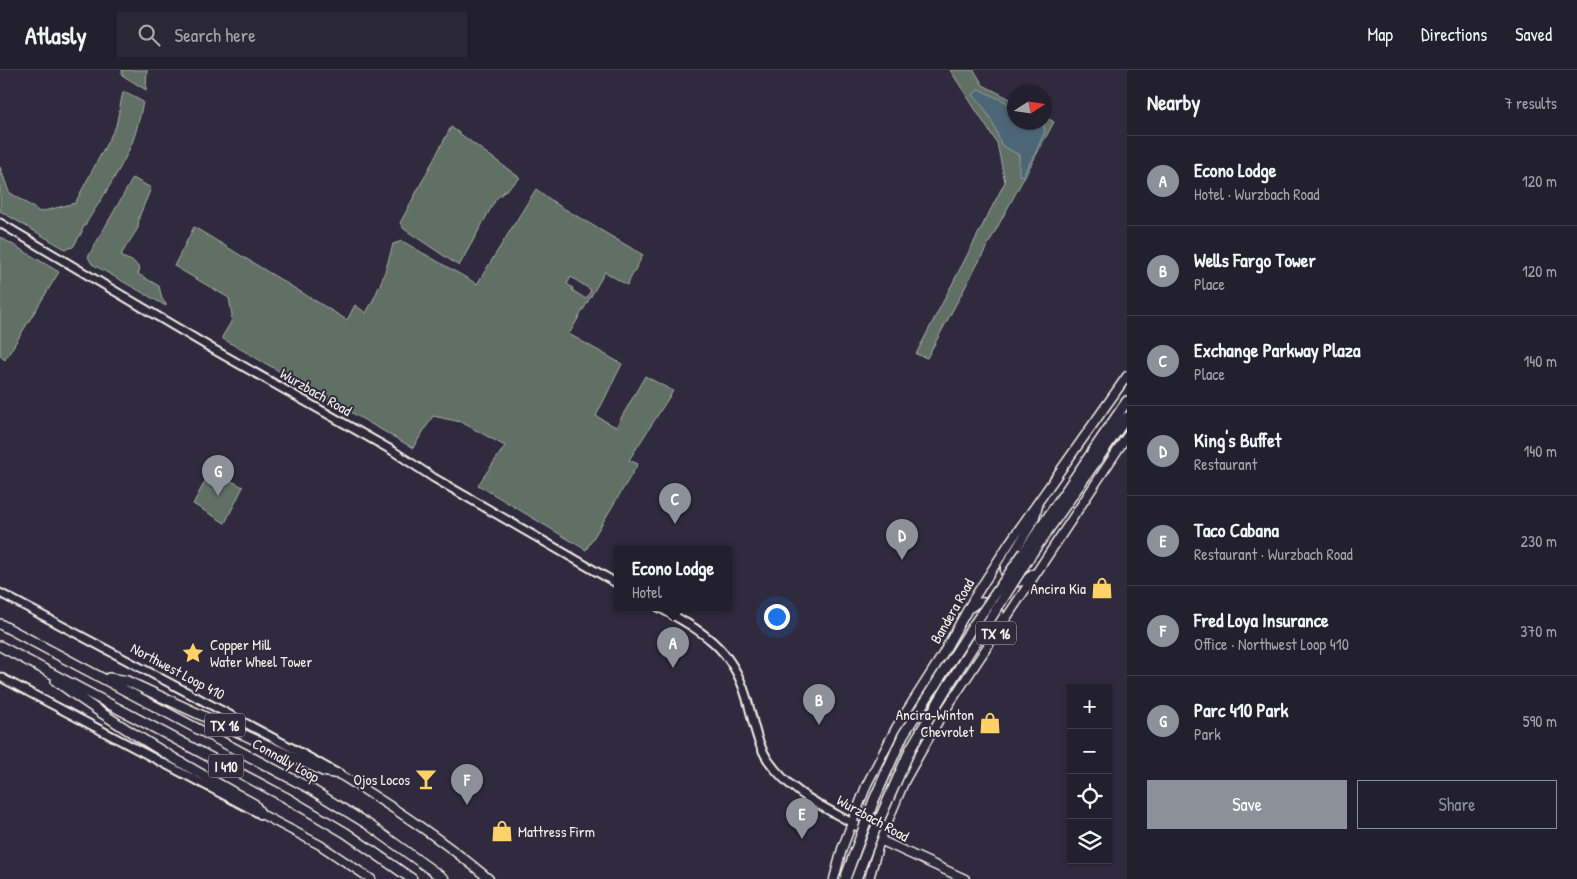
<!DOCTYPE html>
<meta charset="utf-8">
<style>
:root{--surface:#23202e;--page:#2b2836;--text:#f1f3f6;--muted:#a3a3aa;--line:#403e4a;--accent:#8c9099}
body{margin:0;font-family:"Patrick Hand",sans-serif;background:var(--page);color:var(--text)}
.controls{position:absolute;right:15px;bottom:15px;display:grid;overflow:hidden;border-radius:0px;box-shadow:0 1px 4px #0004}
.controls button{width:45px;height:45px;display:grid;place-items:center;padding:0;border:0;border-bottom:1px solid var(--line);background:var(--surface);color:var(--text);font:25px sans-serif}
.compass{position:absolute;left:1007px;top:15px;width:45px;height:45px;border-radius:50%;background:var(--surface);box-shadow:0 1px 4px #0004;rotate:78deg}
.you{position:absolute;left:776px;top:546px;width:18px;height:18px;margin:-12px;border:4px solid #fff;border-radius:50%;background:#1a73e8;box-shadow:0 0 0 8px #1a73e833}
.badge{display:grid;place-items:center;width:32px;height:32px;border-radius:50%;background:var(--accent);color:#fff;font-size:16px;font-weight:700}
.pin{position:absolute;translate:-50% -41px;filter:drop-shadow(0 1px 2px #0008)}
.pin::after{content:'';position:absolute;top:26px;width:18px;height:15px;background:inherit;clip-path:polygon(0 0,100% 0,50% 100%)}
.popup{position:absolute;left:614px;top:476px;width:118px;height:65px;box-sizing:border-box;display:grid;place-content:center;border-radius:0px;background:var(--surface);filter:drop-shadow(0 1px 4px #0005);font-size:16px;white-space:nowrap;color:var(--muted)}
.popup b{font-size:19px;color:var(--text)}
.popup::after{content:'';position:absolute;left:50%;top:100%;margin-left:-10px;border:10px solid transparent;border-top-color:var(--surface)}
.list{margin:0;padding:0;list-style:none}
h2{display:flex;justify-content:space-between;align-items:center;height:65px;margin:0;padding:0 20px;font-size:21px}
h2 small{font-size:16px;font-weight:400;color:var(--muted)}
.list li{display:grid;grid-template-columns:32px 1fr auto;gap:15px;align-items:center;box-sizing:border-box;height:90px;padding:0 20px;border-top:1px solid var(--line)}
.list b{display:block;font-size:19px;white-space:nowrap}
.list p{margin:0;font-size:16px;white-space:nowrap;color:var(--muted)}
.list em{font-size:16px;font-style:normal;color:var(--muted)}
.actions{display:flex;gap:10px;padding:15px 20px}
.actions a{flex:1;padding:11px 0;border:1px solid var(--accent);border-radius:0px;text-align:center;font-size:18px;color:var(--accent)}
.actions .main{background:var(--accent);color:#fff}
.icon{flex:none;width:28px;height:28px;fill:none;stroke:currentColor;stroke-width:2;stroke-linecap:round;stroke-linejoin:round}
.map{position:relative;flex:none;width:1127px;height:809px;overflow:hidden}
header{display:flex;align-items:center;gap:30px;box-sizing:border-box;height:70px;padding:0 25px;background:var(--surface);border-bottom:1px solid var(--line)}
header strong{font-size:24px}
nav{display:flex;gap:28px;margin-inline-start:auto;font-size:18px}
.search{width:350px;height:45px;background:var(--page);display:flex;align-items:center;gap:12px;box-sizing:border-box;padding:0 18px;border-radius:0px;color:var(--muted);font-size:19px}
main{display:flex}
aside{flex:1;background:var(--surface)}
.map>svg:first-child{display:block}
.green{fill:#606f65;stroke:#aab0a6;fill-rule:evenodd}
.water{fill:#4d6677;stroke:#909ea4}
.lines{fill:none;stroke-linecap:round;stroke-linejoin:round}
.secondary-casing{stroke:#f4f1e8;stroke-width:11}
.primary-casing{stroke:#f4f1e8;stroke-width:11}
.highway-casing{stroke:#f4f1e8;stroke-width:12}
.secondary{stroke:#2f2a3d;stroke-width:7}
.primary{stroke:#2f2a3d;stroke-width:8}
.highway{stroke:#2f2a3d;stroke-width:9}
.highway-bridge-casing{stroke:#f4f1e8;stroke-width:12;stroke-linecap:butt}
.highway-bridge{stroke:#2f2a3d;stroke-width:9}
.labels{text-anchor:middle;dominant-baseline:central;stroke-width:4;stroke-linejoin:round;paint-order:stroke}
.shield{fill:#2f2a3d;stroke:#b9b5b5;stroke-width:1}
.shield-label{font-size:14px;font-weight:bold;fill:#f4f1e8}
.street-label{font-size:15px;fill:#f4f1e8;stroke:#2f2a3d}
.poi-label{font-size:15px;fill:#f4f1e8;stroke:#2f2a3d;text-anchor:end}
</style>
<header>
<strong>Atlasly</strong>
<div class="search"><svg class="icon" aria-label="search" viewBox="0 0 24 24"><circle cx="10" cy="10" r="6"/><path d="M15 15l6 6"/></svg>Search here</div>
<nav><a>Map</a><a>Directions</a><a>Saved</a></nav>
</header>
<main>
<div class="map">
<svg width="1127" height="809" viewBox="0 0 1127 809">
<rect width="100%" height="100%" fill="#2f2a3d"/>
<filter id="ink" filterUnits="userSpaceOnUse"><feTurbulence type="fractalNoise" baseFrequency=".02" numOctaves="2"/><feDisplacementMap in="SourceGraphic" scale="10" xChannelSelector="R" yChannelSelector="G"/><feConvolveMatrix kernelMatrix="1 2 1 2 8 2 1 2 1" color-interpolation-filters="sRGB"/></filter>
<g filter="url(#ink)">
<path class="green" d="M122 0H147L146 20 122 5Z
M950 0H974L983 15 1014 31V52H1044L1045 47 1054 52 927 288 916 284 1005 112 997 73Z
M123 22H125L143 32C140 46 137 60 132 73 119 104 99 132 82 160V162L73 177 65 179 0 141V97L9 122 40 142 75 133 116 56Z
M451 57 520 108 496 129 459 196 404 159 400 153Z
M133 108 151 118 139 147 138 158 122 183V187L134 192 140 199 138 204 159 216 162 229 166 234V236L92 194 88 187Z
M536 119 558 135 643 185 627 215 605 202 569 264 622 294 596 346 616 357 645 306 673 321 629 390 638 394 586 480 478 415 505 376 461 352 433 346 413 378 223 269 222 267 231 252 232 245 229 228 174 196 194 157 347 250 355 235 366 243C379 221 387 198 393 174L402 171 477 214ZM571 207 591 220 586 229 572 220 573 218 567 214Z
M0 167 59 202 5 290 0 286Z
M211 400 243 417 225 453 193 434Z"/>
<path class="water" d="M979 19 1014 36V52L1043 53 1045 61 1036 82 1022 106 1019 105V85L1001 75C995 55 987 40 973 25Z"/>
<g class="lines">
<g class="secondary-casing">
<path id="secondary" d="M0 153 211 278 393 381 434 408 618 514
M0 523 294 679 335 702
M658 537C700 560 731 576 746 626 753 648 755 670 768 690 790 722 820 735 852 753
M0 607 260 744"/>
</g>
<g class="primary-casing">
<path id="primary" d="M1032 504 1026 510 1018 512 1010 508 1005 502V497L1034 450 1038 436
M970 538C971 538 976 533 977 533 984 530 1000 537 1000 546 1000 550 997 554 995 557
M339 704C391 736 442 769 489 809
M261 744 320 775 371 809
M852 753 880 770 965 809
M834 809 842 779 867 714 896 658 940 589 974 528 1010 472 1127 306
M869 809 880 770 905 710 940 648 1127 366"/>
</g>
<g class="highway-casing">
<path id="highway" d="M1024 482 1127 331
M1030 486 1127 347
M0 554 309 718 369 755 444 809
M0 576 285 727 346 763 412 809
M109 608 127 611 323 701 339 704
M56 611C118 657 186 696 254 734L261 744"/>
</g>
<use href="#secondary" class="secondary"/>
<use href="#primary" class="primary"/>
<use href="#highway" class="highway"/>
<g class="highway-bridge-casing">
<path id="highway-bridge" d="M845 809 874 730 903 665 975 553 1024 482
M856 809 874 762 911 678 946 619 1030 486"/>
</g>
<use href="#highway-bridge" class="highway-bridge"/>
</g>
</g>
<defs>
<g id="shop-bare" transform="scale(1.725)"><path d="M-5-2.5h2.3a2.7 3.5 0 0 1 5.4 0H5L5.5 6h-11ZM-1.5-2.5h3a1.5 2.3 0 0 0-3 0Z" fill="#ffd166" stroke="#2f2a3d" stroke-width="2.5" paint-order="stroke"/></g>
<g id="sight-bare" transform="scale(1.725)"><path d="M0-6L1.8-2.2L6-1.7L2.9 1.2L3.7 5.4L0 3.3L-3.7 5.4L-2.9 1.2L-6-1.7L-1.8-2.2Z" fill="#ffd166" stroke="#2f2a3d" stroke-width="2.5" paint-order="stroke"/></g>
<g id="bar-bare" transform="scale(1.725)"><path d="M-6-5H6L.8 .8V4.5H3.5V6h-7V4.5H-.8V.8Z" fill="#ffd166" stroke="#2f2a3d" stroke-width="2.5" paint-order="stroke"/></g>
</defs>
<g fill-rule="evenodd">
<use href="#shop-bare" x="1102" y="518"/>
<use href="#sight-bare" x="193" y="583"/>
<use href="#shop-bare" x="990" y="653"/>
<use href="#bar-bare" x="426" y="709"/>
<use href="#shop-bare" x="502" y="761"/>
</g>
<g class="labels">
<g class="shield">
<rect x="976" y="551.5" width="40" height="23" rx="4"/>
<rect x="205" y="643.5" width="40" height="23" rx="4"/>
<rect x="208.5" y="684.5" width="35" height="23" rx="4"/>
</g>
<g class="shield-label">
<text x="996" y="563">TX 16</text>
<text x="225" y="655">TX 16</text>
<text x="226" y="696">I 410</text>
</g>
<g class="street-label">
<text transform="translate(316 322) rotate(30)">Wurzbach Road</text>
<text transform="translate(952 541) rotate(-60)">Bandera Road</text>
<text transform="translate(178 601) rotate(28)">Northwest Loop 410</text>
<text transform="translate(286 690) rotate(29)">Connally Loop</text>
<text transform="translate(873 748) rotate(29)">Wurzbach Road</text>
</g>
<g class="poi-label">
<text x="1086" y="518">Ancira Kia</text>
<text x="210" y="574" text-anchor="start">Copper Mill<tspan x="210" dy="17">Water Wheel Tower</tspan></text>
<text x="974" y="644">Ancira-Winton<tspan x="974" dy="17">Chevrolet</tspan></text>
<text x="410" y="709">Ojos Locos</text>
<text x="518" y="761" text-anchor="start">Mattress Firm</text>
</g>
</g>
</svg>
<div class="controls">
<button>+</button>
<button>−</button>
<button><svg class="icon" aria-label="locate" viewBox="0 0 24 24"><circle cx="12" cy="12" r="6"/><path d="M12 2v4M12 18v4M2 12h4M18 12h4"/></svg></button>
<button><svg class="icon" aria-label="layers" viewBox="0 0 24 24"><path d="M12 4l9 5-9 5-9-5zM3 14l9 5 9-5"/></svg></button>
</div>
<svg class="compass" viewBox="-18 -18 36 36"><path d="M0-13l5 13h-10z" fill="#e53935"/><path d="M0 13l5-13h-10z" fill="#a3a3aa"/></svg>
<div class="you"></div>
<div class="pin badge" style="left:673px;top:598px">A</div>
<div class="popup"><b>Econo Lodge</b>Hotel</div>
<div class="pin badge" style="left:819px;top:655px">B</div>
<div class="pin badge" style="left:675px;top:454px">C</div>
<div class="pin badge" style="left:902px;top:490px">D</div>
<div class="pin badge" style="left:802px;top:769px">E</div>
<div class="pin badge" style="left:467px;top:735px">F</div>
<div class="pin badge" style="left:218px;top:426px">G</div>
</div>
<aside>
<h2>Nearby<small>7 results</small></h2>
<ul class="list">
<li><span class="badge">A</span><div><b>Econo Lodge</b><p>Hotel · Wurzbach Road</p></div><em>120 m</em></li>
<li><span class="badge">B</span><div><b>Wells Fargo Tower</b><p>Place</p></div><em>120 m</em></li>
<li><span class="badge">C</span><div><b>Exchange Parkway Plaza</b><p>Place</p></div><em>140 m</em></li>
<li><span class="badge">D</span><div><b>King's Buffet</b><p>Restaurant</p></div><em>140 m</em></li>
<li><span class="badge">E</span><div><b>Taco Cabana</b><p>Restaurant · Wurzbach Road</p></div><em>230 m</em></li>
<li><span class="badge">F</span><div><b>Fred Loya Insurance</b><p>Office · Northwest Loop 410</p></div><em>370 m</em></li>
<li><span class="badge">G</span><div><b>Parc 410 Park</b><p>Park</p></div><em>590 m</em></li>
</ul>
<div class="actions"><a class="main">Save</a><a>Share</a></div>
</aside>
</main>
